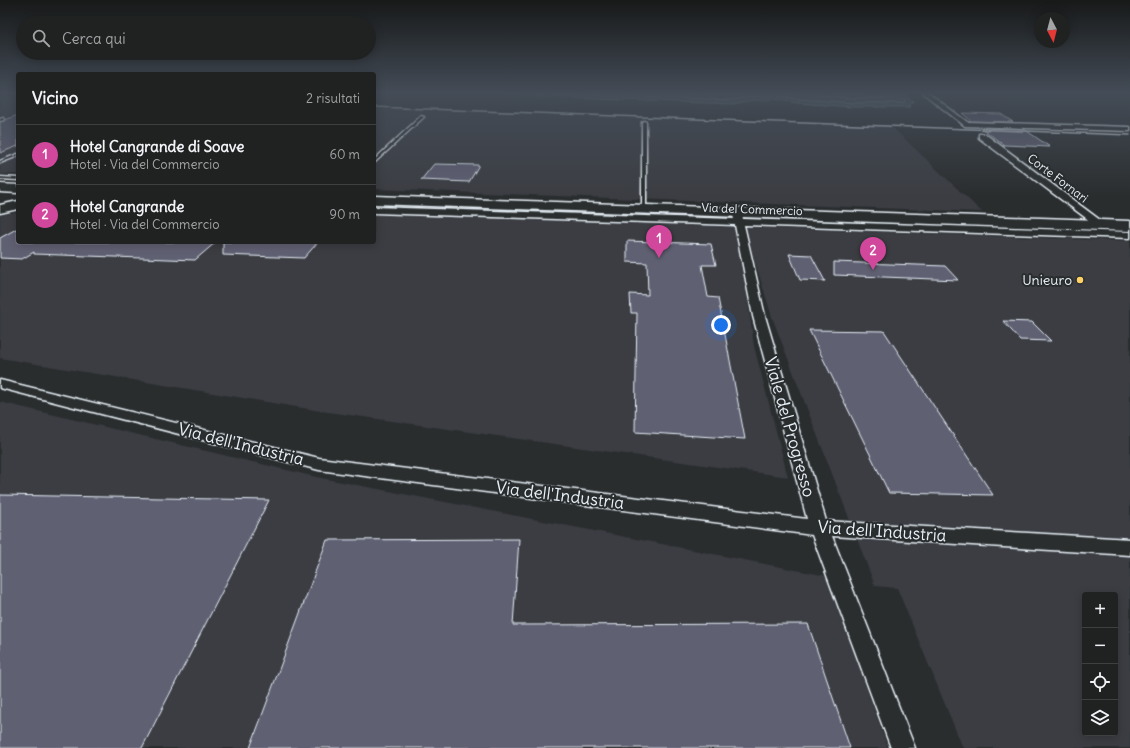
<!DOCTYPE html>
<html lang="it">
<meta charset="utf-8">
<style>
:root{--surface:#202222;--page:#2d2f2f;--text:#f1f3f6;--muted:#a2a4a5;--line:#3d3f40;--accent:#ffd166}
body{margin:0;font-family:Delius,sans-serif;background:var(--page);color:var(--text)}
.controls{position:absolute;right:12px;bottom:12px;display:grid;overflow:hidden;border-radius:4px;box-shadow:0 2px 10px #0003}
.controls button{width:36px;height:36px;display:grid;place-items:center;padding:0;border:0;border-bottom:1px solid var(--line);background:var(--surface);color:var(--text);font:20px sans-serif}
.compass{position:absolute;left:1034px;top:12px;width:36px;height:36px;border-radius:50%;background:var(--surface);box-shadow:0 2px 10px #0003;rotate:173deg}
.you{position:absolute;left:721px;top:325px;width:14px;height:14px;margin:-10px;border:3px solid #fff;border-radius:50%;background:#1a73e8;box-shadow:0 0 0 6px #1a73e833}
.badge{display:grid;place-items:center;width:26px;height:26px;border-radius:50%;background:var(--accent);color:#fff;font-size:13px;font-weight:700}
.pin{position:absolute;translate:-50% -33px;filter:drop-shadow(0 1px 2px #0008)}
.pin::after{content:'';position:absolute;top:21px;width:14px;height:12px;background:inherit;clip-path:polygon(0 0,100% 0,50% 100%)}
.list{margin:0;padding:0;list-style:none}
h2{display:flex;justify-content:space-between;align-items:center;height:52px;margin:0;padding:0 16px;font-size:17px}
h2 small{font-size:13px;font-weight:400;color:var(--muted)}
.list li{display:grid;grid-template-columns:26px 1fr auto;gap:12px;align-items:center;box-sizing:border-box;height:60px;padding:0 16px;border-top:1px solid var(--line)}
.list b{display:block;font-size:15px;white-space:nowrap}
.list p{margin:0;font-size:13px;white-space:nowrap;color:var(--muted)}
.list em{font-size:13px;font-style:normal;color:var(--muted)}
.icon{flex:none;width:22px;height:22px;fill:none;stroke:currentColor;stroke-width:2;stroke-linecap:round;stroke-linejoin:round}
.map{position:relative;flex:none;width:1130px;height:748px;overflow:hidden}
.search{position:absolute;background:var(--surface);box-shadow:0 2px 10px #0003;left:16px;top:16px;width:360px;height:44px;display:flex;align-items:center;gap:10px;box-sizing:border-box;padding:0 14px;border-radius:22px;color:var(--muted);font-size:15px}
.panel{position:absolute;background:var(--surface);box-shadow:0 2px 10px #0003;left:16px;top:72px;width:360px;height:172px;border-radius:4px}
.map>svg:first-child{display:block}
.built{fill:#3a3c43;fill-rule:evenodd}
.water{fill:#4c6870;stroke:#8a9fa6}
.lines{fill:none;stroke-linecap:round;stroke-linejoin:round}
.shore{stroke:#aabac2;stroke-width:1}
.building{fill:#606073;stroke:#e8f1f8}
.service-casing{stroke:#e8f1f8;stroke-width:3}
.minor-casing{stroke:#e8f1f8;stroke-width:3}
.tertiary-casing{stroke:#e8f1f8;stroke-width:3}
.primary-casing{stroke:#e8f1f8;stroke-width:3}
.service{fill:#2a2d2e;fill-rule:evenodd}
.minor{fill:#2a2d2e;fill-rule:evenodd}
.tertiary{fill:#2a2d2e;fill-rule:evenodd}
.primary{fill:#2a2d2e;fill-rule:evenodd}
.rail{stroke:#e8f1f8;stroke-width:1.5}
.poi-dot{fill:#ffd166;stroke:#2a2d2e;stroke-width:1.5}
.labels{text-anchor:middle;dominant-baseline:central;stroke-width:4;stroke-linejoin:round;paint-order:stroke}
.far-street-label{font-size:12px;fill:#e8f1f8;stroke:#2a2d2e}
.poi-label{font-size:14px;fill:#e8f1f8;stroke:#2a2d2e;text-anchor:end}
.near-street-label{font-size:17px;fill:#e8f1f8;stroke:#2a2d2e}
</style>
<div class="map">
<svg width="1130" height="748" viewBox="0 0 1130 748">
<rect width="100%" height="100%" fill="#2a2d2e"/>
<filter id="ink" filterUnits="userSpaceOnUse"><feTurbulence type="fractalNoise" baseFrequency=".025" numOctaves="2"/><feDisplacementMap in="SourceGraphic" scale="8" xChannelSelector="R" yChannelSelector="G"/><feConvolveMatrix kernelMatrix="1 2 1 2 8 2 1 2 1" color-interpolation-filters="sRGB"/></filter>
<g filter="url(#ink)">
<path class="built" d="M0 93H18V174H0Z
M374 107 891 126 982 212 374 189Z
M10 213H18V242H374V214L738 227 754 346 788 477 321 411 0 358V215Z
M744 227 1130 241V748H963L897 588 875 586 772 317ZM1085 595H1115V733H1085Z
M0 402 316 477 827 576 888 748H0Z"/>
<path class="water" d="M513 93H903L913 101 909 107H853L797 103 774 99 747 101 734 104 542 97Z"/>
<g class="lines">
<path class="shore" d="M538 93 733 100 746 97 774 95 798 99 853 103H904L905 100 901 96V93
M679 93H741
M791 93 853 98H894L895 93"/>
</g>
<path class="building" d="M962 113 1001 114 1013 122 971 121Z
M18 115V146L0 153V122Z
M981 128 1024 129 1050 147 1004 145Z
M434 164 479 165 469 182 421 180Z
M18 228V242H216L195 260 34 254V252L22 259 0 258V238Z
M627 241 711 244 716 265H702L708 297 718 298 745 439 635 432 637 313H631L630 294 648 295 647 263 627 262Z
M223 242H318L304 258 223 255Z
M789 254 811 255 825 281 800 280Z
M834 262 945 266 958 280 834 275Z
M1003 321 1032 322 1051 341 1020 340Z
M809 330 884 331 993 495 889 493Z
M0 495 269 500 142 748H0Z
M519 539 513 625 808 624 850 748H250L327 540Z"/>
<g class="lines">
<g class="service-casing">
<path id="service" d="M421 116 424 117 374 163V160Z
M3 118 4 120 0 121V119Z
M644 121 646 122V209L644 210 642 209V122Z
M18 154V156L0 163V161Z
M0 177 18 178V180L0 179Z"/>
</g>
<g class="minor-casing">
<path id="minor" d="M923 93H929L967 122 1130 127V131L965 126Z
M979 134H985L1104 223 1106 225 1104 227H1098L979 138Z
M374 207 734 219 732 213 737 210 742 213 743 219 1130 232V238L744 225 765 316 826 521 1130 539V555L832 536 915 748H891L812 535 319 470 0 388V380L319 458 807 519 753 316 735 225 374 213Z"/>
</g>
<g class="tertiary-casing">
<path id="tertiary" d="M18 201V209L0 213V205Z"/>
</g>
<g class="primary-casing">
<path id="primary" d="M0 184 18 185V193L0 192Z
M374 196 1130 221V231L374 204Z"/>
</g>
<use href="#service" class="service"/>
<use href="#minor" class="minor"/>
<use href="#tertiary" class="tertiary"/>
<use href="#primary" class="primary"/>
<path class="rail" d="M13 93H18
M374 107 1130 135"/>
</g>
</g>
<linearGradient id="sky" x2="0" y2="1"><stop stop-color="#171919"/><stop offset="0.47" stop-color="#444c57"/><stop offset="1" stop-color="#444c57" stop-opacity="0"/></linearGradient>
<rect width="1130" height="197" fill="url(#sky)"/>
<circle class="poi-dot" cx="1080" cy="280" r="4"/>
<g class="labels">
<g class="far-street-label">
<text transform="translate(1058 178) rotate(37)">Corte Fornari</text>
<text transform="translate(752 209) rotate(2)">Via del Commercio</text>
</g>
<g class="poi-label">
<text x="1072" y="280">Unieuro</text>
</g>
<g class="near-street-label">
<text transform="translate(790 427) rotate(74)">Viale del Progresso</text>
<text transform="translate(241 444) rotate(14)">Via dell'Industria</text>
<text transform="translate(560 495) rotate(7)">Via dell'Industria</text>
<text transform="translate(882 531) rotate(4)">Via dell'Industria</text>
</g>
</g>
</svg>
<div class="controls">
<button>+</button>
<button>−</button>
<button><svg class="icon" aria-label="locate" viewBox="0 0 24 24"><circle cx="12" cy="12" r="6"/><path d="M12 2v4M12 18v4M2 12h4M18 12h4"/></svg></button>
<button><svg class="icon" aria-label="layers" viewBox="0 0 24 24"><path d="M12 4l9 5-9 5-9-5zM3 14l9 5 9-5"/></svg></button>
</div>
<svg class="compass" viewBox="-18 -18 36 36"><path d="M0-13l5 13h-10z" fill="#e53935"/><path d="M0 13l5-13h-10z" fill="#a2a4a5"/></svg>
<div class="you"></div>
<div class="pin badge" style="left:659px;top:258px;background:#d1479c">1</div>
<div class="pin badge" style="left:873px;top:270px;background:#d1479c">2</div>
<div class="search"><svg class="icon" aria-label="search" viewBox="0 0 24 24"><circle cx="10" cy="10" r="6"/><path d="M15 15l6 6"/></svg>Cerca qui</div>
<section class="panel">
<h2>Vicino<small>2 risultati</small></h2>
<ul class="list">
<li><span class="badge" style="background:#d1479c">1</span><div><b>Hotel Cangrande di Soave</b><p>Hotel · Via del Commercio</p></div><em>60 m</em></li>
<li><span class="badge" style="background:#d1479c">2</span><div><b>Hotel Cangrande</b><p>Hotel · Via del Commercio</p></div><em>90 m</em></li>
</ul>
</section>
</div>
